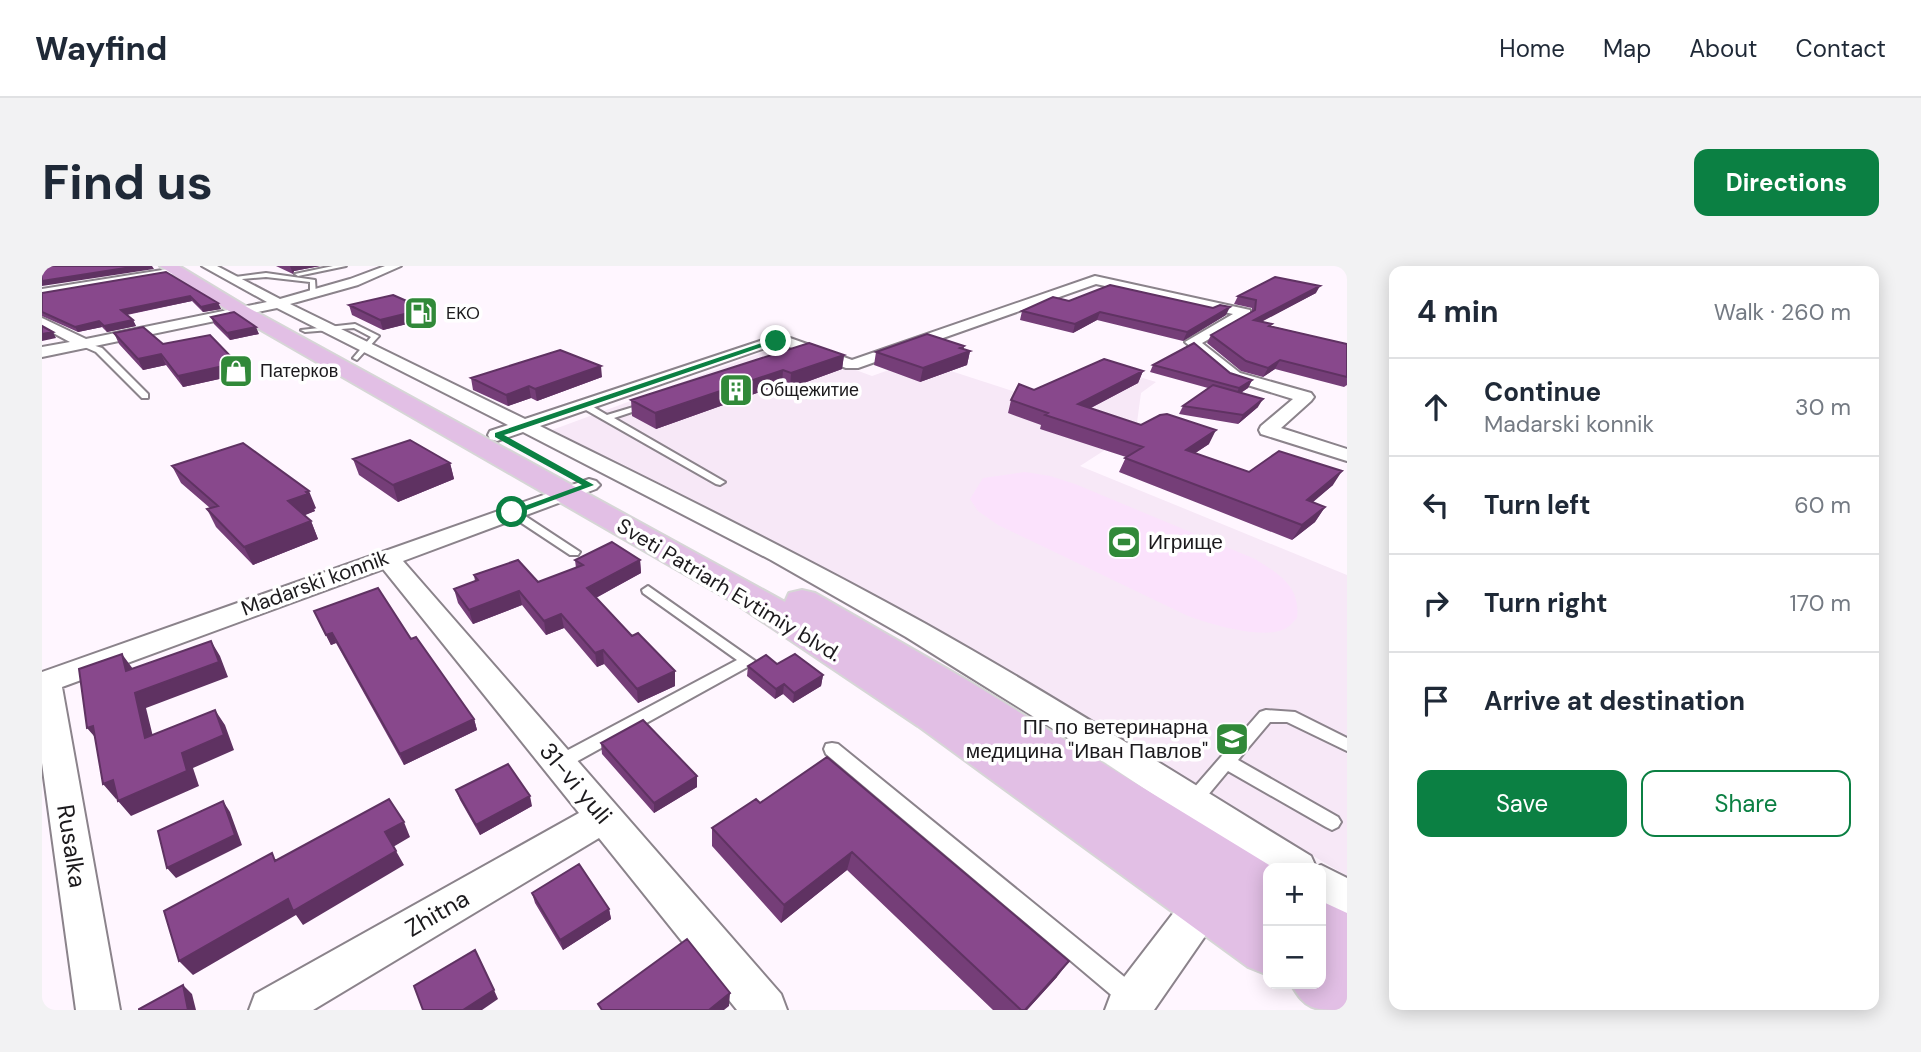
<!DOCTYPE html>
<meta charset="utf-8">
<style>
:root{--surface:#fff;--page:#f2f2f3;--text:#1f2937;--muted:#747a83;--line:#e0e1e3;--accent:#0b8043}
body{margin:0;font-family:"DM Sans",sans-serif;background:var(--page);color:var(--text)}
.controls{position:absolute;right:21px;bottom:21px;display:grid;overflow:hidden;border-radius:14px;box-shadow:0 4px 18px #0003}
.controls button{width:63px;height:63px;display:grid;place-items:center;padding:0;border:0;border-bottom:2px solid var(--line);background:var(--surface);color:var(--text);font:35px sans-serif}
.stop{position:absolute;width:21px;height:21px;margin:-16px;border:5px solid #0b8043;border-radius:50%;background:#fff}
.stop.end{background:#0b8043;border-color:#fff;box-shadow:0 2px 7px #0008}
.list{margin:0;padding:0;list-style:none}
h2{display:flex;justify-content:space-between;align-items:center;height:91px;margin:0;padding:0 28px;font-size:30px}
h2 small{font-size:23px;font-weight:400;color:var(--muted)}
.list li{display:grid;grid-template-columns:46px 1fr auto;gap:21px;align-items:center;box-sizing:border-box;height:98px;padding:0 28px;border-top:2px solid var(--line)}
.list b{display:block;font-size:26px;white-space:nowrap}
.list p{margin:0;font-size:23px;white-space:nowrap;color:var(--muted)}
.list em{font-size:23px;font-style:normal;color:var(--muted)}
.actions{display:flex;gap:14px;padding:21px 28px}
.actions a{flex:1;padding:16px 0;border:2px solid var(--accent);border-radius:14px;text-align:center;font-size:24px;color:var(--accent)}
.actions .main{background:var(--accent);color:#fff}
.icon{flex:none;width:38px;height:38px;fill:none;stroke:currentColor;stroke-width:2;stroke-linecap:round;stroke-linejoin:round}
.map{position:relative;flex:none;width:1305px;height:744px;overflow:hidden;border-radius:14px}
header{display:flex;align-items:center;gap:42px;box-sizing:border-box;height:98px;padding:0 35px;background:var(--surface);border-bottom:2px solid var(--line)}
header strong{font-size:33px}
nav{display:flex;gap:38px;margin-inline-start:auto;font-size:24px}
.intro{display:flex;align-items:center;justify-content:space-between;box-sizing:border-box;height:168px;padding:0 42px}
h1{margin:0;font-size:49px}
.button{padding:18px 32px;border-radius:14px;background:var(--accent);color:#fff;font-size:24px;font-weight:700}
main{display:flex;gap:42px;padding:0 42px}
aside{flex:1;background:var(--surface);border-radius:14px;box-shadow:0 4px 18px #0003}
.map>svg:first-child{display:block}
.built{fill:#f7e8f7}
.green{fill:#fbe2fc}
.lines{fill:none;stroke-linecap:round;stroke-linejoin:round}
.service-casing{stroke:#8b838b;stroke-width:4}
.minor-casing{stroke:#8b838b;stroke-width:4}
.primary-casing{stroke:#d6d6d6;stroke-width:4}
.service{fill:#fff;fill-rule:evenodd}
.minor{fill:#fff;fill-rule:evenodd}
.primary{fill:#e2bfe5;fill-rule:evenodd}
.wall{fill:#753e78}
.shaded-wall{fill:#5f3262}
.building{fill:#88488c;stroke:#5f3262;stroke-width:2}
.route{fill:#0b8043}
.labels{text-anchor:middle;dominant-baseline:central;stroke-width:7;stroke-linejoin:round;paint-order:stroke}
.far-poi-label{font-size:18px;fill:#1c1a1d;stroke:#fff;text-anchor:start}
.poi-label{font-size:21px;fill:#1c1a1d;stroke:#fff;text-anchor:start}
.street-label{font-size:21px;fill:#1c1a1d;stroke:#fff}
.near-street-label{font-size:24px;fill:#1c1a1d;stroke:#fff}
</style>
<header>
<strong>Wayfind</strong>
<nav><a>Home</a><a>Map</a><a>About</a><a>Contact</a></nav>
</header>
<div class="intro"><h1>Find us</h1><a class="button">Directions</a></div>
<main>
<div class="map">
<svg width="1305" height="744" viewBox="0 0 1305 744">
<rect width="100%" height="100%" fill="#fff6ff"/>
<path class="built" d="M743 78 830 110 875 94 986 130 1055 98 1114 116 1099 127 1094 164 1038 200 1305 309V610L844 336 510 164Z"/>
<path class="green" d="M983 206 1008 210 1033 218 1213 293C1237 308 1259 321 1255 352 1252 355 1247 361 1243 363 1220 374 1168 358 1146 350L956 259 936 245 928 233 941 212Z"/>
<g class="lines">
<g class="service-casing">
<path id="service" d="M291 0H304L256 10 253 8Z
M224 7 273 14 274 29 271 31 268 29V16L224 11 189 14 186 12Z
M313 58 337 70 315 94 311 92 329 71 312 62 263 66 259 64Z
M38 75 60 82 106 128V132H100L54 86 38 79Z
M537 136H543L565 149 608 136V140L572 152 683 216 678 219 674 218 537 140Z
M470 243 474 244 538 286 536 289H528L466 248 464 246Z
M606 320 713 395 711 398 523 502 517 504 511 502 509 497 511 492 695 394 601 327 600 324Z
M1224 444 1253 446 1305 472V485L1245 456H1228L1196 494 1296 551 1299 556 1296 561 1290 564 1284 561 1186 505 1156 541 1150 543 1144 541 1141 536 1144 531 1218 446Z
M790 477 796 478 1096 722 1099 730 1096 738 1088 741 1080 738 784 488 782 483 784 478Z"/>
</g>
<g class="minor-casing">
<path id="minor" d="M160 0H175L238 33 308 13 343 0H359L316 19 248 38 483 153 727 72H748L810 94 1053 10 1208 44V50L1160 77 1198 107 1269 127 1272 131 1269 135 1239 162 1305 183V195L1219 168 1217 164 1219 160 1251 133 1186 113 1143 76 1191 48 1054 18 816 102H804L742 79 729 80 498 160C628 224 757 288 884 358 1014 431 1141 512 1269 590L1274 601 1279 599 1305 612V651L1279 638V602L1226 604 1027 473 864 371 729 294 481 166 455 175 448 173 446 169 448 165 466 159 235 42 0 91V81L28 76 0 61V52L44 73 225 36Z
M133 2 139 5 137 7 0 31V23Z
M547 213 554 215 558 219 554 223 361 295 739 728 745 744H695L557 572 271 744H207L213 728 537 547 341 303 20 421 78 744H34L0 497V406Z
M1163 618 1177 624 1183 637 1177 650 1112 744H1063L1069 728 1149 624Z"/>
</g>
<g class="primary-casing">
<path id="primary" d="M118 0H137L205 41 743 336 747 327 760 324 773 327 928 416 1232 602H1226V709L1206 701 876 460 693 337 193 49Z
M1279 635 1305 647V744C1270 744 1264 744 1249 718H1279Z"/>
</g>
<use href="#service" class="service"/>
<use href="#minor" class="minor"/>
<use href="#primary" class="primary"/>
</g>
<path class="wall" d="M234 0H278L252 5 251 8Z
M124 6 176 37 179 43 161 46 150 35 85 49 91 54 94 60 65 66 60 61 36 66 0 50V27Z
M1274 27 1220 55 1229 60 1305 78V119L1302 121 1233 103 1221 111 1199 105 1165 77 1169 69 1210 46V42L1192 38 1196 30Z
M1027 35 1184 49 1141 75 1055 54 1031 67 978 54 980 45Z
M307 39 385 53 341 64 310 49Z
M169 51 217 68 188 74 172 58Z
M72 67 121 78 200 108 141 121 124 99 101 104 77 78Z
M922 80 921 83 928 85 925 99 878 116 832 99 834 86Z
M802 89 800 103 748 122 740 118 614 163 590 150 589 134Z
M1111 99 1188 107 1210 114 1206 122 1199 127 1216 141 1196 158 1137 148 1141 140 1166 122 1108 106Z
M1101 105 1096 117 1049 142 1099 159 1167 178 1153 187 1207 206 1291 219 1270 236 1283 241 1273 256 1250 274 1077 206 1084 191 998 163 999 159 966 147 969 134 992 124Z
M560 111 495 135 489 132 466 140 431 124 429 112Z
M311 193 408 197 412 213 356 236 317 209Z
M130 200 274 242 272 243 273 245 262 249 269 255 276 273 211 299 174 261 165 243 168 242 139 217Z
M533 294H598L599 307 554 332 590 370 633 405V420L596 437 562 398 555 401 522 362 504 369 480 339 431 358 416 337 412 323 433 315 432 309 496 316 534 302Z
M272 345 369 373 432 453 435 464 362 499 294 377 289 379Z
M735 398 781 409 779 420 751 437 741 428 733 433 705 410 706 400Z
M559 477 655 510V521L612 547 560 488Z
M785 491 1015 711 985 744H951L805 604 739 657 670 580V562L718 537Z
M414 524 490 540 438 569 418 534Z
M490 627 567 643 569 653 521 684 493 637Z"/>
<path class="shaded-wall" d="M96 0H110L112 3 0 20V15Z
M248 0H278L252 5 251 8Z
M1278 20 1274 27 1208 62 1212 54Z
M148 30 150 35 82 49 79 44Z
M176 37 179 43 161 46 159 41Z
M1188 41 1184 49 1141 75 1145 66Z
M383 43 385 53 341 64 338 54Z
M1058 46 1055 54 1031 67 1033 58Z
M91 54 94 60 65 66 62 60Z
M57 55 60 61 36 66 33 61Z
M214 61 217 68 188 74 185 67Z
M11 66 14 72 0 75V68Z
M922 80 920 88 928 85 925 99 878 116 881 102Z
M119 88 124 99 101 104 96 93Z
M802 89 800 103 748 122 749 107Z
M1238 94 1233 103 1221 111 1226 102Z
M195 97 200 108 141 121 136 110Z
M559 100 560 111 495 135 493 123Z
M741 104 740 118 614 163 613 147Z
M1101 105 1096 117 1031 151 1036 138Z
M1210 114 1206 122 1193 130 1197 122Z
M487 120 489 132 466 140 464 129Z
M1221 133 1216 141 1196 158 1201 149Z
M1174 164 1167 178 1137 198 1144 184Z
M408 197 412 213 356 236 351 219Z
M1300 205 1291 219 1256 249 1265 234Z
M267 225 274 242 272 243 273 245 254 253 246 235Z
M1283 241 1273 256 1250 274 1260 259Z
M269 255 276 273 211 299 202 281Z
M598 294 599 307 546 336 545 322Z
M477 325 480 339 431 358 427 344Z
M519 348 522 362 504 369 502 355Z
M290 367 294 377 289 379 284 369Z
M169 375 178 390 186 411 104 442 115 487 103 472 93 427Z
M561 384 562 398 555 401 553 387Z
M80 388 91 403 84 405Z
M633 405V420L596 437 595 423Z
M781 409 779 420 751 437 752 427Z
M742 418 741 428 733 433 734 423Z
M173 444 183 459 192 484 151 502 157 520 89 550 76 535 140 487Z
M432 453 435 464 362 499 358 488Z
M51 460 58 477 45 462Z
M655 510V521L612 547V537Z
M71 514 84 529 74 533 61 518Z
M488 530 490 540 438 569 434 559Z
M181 535 188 546 200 579 134 612 125 602Z
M362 556 368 571 351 581 343 566Z
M354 585 362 599 261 659 254 649 151 709 137 695 246 633Z
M810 586 805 604 739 657 742 639Z
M567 643 569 653 521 684 518 674Z
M1027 695 1015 711 985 744H983Z
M141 719 150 728 154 744H146Z
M452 724 456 733 440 744H421Z
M688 727 687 740 682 744H667Z"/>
<path class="building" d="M0 0H96L0 15Z
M124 6 176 37 159 41 148 30 79 44 91 54 62 60 57 55 33 61 0 46V27Z
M1233 11 1278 20 1212 54 1230 58 1227 60 1305 78V111L1238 94 1226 102 1204 95 1169 69 1213 44 1214 34 1196 30Z
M1068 19 1171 42 1178 39 1188 41 1145 66 1058 46 1033 58 980 45 1011 31 1027 35Z
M351 29 383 43 338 54 307 39Z
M192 46 214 61 185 67 169 51Z
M0 60 11 66 0 68Z
M101 61 121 78 168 69 195 97 136 110 119 88 96 93 72 67Z
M885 68 922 80 918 82 928 85 881 102 834 86Z
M767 77 802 89 749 107 741 104 613 147 589 134Z
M1152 77 1188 107 1210 114 1197 122 1111 99Z
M518 84 559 100 493 123 487 120 464 129 429 112Z
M1062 93 1101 105 1036 138 1099 159 1118 149 1125 148 1174 164 1144 184 1207 206 1237 185 1300 205 1265 234 1283 241 1260 259 1083 192 1101 181 1003 149 1006 147 969 134 977 118 992 124Z
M1171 119 1221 133 1201 149 1141 140Z
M368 174 408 197 351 219 311 193Z
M201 177 267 225 264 226 266 228 246 235 269 255 202 281 165 243 176 240 130 200Z
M570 276 598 294 545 322 590 370 596 367 633 405 595 423 561 384 553 387 519 348 502 355 477 325 427 344 412 323 436 314 432 309 476 294 496 316 541 299 533 294Z
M336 322 369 373 374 371 432 453 358 488 290 367 284 369 272 345Z
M169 375 177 396 93 427 103 472 173 444 182 469 140 487 145 505 76 535 71 514 61 518 51 460 45 462 37 403 80 388 84 405Z
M753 388 781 409 752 427 742 418 734 423 706 400 724 389 735 398Z
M601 454 655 510 612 537 559 477Z
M785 491 1027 695 983 744H979L810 586 742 639 670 562 714 533 718 537Z
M466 498 488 530 434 559 414 524Z
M347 533 362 556 343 566 354 585 251 645 246 633 137 695 122 645 230 587 233 595Z
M181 535 193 569 125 602 116 565Z
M537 598 567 643 518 674 490 627Z
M645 673 688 727 667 744H560L556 738Z
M433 684 452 724 421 744H381L372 720Z
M141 719 146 744H97V743Z"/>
<path class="route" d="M732 73 737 75 462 169 552 219 474 248 466 246 540 219 453 171V167Z"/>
<defs>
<g id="fuel-square" transform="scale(1.75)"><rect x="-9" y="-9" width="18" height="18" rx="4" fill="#318939" stroke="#fff"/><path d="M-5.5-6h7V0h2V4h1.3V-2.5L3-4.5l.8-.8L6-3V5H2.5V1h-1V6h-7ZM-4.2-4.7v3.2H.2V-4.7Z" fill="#fff"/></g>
<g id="shop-square" transform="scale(1.75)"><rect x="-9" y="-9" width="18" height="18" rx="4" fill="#318939" stroke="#fff"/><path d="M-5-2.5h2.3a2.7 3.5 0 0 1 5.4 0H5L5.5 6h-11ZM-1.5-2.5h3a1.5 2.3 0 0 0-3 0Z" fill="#fff"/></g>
<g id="building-square" transform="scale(1.75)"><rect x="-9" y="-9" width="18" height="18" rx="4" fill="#318939" stroke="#fff"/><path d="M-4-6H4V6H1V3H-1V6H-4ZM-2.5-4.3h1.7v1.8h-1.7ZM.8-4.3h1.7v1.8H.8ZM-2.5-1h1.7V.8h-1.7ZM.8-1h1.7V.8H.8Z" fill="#fff"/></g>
<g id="stadium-square" transform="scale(1.75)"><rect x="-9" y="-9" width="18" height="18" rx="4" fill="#318939" stroke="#fff"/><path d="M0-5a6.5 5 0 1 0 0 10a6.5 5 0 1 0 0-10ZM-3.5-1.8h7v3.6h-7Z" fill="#fff"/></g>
<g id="school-square" transform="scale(1.75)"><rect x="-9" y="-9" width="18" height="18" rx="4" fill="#318939" stroke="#fff"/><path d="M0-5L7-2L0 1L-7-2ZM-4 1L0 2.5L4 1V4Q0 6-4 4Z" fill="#fff"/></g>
</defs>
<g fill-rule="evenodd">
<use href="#fuel-square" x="379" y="47"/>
<use href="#shop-square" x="194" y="105"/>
<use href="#building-square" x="694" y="124"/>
<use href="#stadium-square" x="1082" y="276"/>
<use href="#school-square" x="1190" y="473"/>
</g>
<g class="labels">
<g class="far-poi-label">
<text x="404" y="47">EKO</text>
<text x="218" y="105">Патерков</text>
<text x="718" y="124">Общежитие</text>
</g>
<g class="poi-label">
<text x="1106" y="276">Игрище</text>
<text x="1166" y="461" text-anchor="end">ПГ по ветеринарна<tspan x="1166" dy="24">медицина "Иван Павлов"</tspan></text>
</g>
<g class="street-label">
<text transform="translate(273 317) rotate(-20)">Madarski konnik</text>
<text transform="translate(687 324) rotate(31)">Sveti Patriarh Evtimiy blvd.</text>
</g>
<g class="near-street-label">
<text transform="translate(534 517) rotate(50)">31-vi yuli</text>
<text transform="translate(30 580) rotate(81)">Rusalka</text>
<text transform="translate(395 647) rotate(-30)">Zhitna</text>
</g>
</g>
</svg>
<div class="controls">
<button>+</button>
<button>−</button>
</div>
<div class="stop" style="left:470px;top:246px"></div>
<div class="stop end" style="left:734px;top:75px"></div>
</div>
<aside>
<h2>4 min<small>Walk · 260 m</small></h2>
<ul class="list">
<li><svg class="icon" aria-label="ahead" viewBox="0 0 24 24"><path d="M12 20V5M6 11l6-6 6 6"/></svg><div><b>Continue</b><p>Madarski konnik</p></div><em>30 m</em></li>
<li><svg class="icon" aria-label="left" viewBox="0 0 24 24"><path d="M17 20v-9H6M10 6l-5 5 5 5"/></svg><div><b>Turn left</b></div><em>60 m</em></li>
<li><svg class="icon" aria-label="right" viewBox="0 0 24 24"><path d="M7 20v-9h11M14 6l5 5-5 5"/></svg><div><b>Turn right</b></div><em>170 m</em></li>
<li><svg class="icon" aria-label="arrive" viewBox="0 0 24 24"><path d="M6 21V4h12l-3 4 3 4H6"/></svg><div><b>Arrive at destination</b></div></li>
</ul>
<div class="actions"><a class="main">Save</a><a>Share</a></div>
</aside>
</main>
